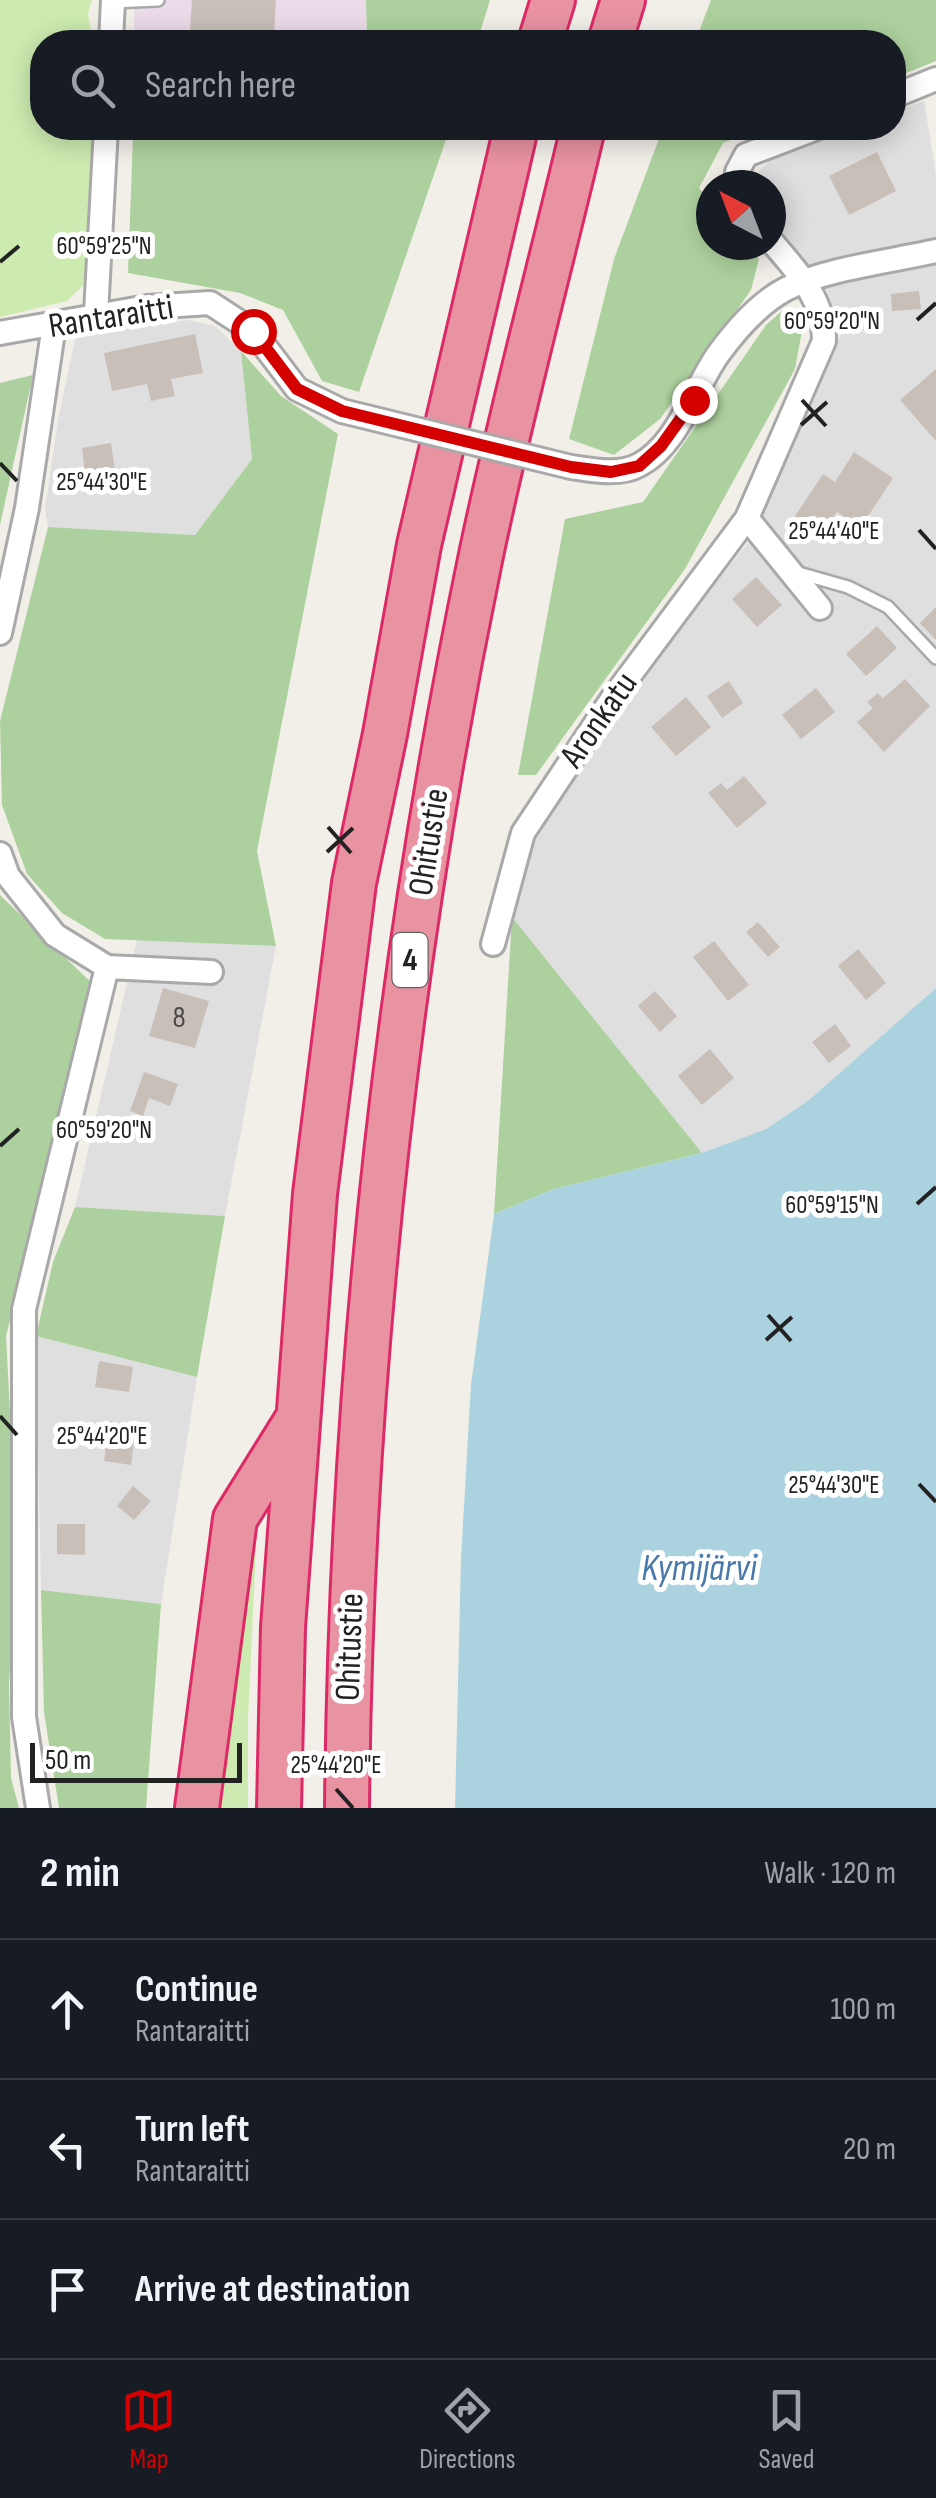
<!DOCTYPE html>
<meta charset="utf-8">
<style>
:root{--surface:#171b24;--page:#20242c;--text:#f1f3f6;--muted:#9ea1a6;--line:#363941;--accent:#d40000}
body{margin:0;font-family:"Sofia Sans Condensed",sans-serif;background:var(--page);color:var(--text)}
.compass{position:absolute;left:696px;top:170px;width:90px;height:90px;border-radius:50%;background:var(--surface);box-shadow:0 5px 25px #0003;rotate:318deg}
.scale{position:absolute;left:30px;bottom:25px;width:212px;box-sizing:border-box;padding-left:10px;border:5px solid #222;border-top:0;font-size:28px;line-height:35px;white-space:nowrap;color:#222;-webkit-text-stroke:8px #fff;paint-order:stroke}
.stop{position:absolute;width:30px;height:30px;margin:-22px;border:8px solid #d40000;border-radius:50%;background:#fff}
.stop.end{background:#d40000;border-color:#fff;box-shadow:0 2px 10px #0008}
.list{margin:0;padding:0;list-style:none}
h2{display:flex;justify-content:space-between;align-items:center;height:130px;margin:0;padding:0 40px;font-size:42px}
h2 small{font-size:32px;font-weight:400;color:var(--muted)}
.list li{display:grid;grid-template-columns:65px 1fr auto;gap:30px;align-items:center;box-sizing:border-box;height:140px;padding:0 40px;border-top:2px solid var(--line)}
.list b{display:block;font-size:38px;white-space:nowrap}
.list p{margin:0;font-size:32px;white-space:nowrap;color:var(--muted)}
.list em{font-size:32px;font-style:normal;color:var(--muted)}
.icon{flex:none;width:55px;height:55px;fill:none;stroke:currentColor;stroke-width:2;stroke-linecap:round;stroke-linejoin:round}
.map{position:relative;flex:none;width:936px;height:1808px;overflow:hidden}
.search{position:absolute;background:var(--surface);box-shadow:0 5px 25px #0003;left:30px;right:30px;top:30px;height:110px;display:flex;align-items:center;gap:25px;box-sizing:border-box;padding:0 35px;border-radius:40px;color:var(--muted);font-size:38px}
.sheet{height:550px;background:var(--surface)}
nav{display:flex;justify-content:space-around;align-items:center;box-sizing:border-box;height:140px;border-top:2px solid var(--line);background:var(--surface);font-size:28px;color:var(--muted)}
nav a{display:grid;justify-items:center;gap:5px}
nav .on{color:var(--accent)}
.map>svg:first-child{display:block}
.residential{fill:#e0dfdf}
.industrial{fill:#ebdbe8}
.grass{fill:#cdebb0}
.forest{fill:#add19e}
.water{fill:#aad3df}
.building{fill:#c7bfb8}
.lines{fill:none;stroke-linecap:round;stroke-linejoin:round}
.service-casing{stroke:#a9a9a9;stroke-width:16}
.minor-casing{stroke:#a9a9a9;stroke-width:28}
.motorway-casing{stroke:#dc2a67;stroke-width:48}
.service{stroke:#fff;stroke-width:11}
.minor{stroke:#fff;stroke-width:22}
.motorway{stroke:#e892a2;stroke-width:42}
.minor-bridge-casing{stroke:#a9a9a9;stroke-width:28;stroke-linecap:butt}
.minor-bridge{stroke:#fff;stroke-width:22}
.route{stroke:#d40000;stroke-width:12}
.ticks{fill:none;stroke:#222;stroke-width:4}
.labels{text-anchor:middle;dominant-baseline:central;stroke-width:10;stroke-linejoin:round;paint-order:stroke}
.number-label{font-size:30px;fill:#4b4948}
.shield{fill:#fff;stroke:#646464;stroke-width:2.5}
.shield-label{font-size:32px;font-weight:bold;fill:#222}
.street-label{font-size:35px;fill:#222;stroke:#fff}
.water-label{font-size:38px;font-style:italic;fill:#4a7aab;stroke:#fff}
.ticks-label{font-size:25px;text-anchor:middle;fill:#222;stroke:#fff;stroke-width:10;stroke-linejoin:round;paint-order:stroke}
</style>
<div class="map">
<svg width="936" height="1808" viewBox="0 0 936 1808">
<rect width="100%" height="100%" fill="#f2efe9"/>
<path class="residential" d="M924 101 936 175V238L807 267 771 226V185H751L750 181 770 160 854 128H894V112Z
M936 265V988L809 1100 766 1129 702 1153 512 917 532 840 601 725 748 543 842 332 826 288Z
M188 320 215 326 241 351 252 459 195 535 48 527 45 509 58 420 76 334Z
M137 940 276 946 225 1216 75 1207Z
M36 1336 197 1377 161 1604 41 1590Z"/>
<path class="industrial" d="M134 0H192L191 31 273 34 276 0H366L367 42H134Z
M133 128H285L247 137 133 136Z"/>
<path class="grass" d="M0 0H92L88 14 93 42H42V128H95L93 276 67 301 0 317Z
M253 1517 257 1526 248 1720V1808H210Z"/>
<path class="forest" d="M366 0H490L477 42H367Z
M711 0H936V61L894 78V42H695Z
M285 128H450L359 392 322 381 283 310 240 293 128 273 133 136 247 137Z
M663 128H764L723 143 699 188 711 202V245H747L759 259 751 290 660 419 614 455 569 439 614 259Z
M783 310 804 320 795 369 685 569 536 775H518L565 519 643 502 766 325Z
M241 351 281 396 338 434 257 851 276 946 105 939 62 913 27 874 2 805 0 721 48 527 195 535 252 459Z
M33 375 0 525V383Z
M0 895 97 988 6 1336 17 1547 9 1684 11 1778 19 1808H0Z
M512 917 702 1153 554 1189 494 1214Z
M75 1207 225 1216 197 1377 36 1336 53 1262Z
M41 1590 161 1604 146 1808H59L44 1712Z"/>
<path class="water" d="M936 988V1808H455L461 1558 471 1385 494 1214 554 1189 702 1153 766 1129 809 1100Z"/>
<path class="building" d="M192 0H276L274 34 190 31Z
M877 152 896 191 849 215 829 176Z
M919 291 921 309 892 311 891 294Z
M195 334 203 373 171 379 175 396 151 401 147 384 112 391 104 353Z
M936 369V441L900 400Z
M111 443 117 486 87 491 82 448Z
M854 452 893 478 861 527 837 512 822 534 795 516 823 474 835 482Z
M756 577 782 605 757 627 732 599Z
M936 607V640L920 623Z
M877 626 897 648 866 676 846 654Z
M905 679 930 706 884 752 857 722 873 708 867 702 878 693 883 698Z
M729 681 743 703 722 718 707 696Z
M816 688 835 712 801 739 782 715Z
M686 697 711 727 676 756 651 727Z
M744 776 767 803 737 828 708 793 721 783 727 790Z
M758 922 780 947 768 957 746 932Z
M714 941 749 985 728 1001 693 957Z
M858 949 886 983 866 1000 838 966Z
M163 988 209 1001 195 1048 149 1036Z
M655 991 677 1016 660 1032 638 1006Z
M835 1024 851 1046 829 1063 812 1042Z
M710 1049 734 1078 702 1105 678 1076Z
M144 1072 178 1084 170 1106 149 1098 143 1116 130 1111Z
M99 1361 133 1367 129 1392 95 1387Z
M109 1421 136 1425 131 1465 104 1461Z
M133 1486 151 1501 134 1520 117 1506Z
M57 1524H85V1555L57 1554Z"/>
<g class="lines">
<g class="service-casing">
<path id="service" d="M113 2 158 0
M795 572 848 587 888 607 936 658"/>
</g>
<g class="minor-casing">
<path id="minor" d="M111 42 113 0
M894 96 936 79
M739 185 737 172 746 155 817 128
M96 314 106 128
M0 333 147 307 210 303 253 331 297 389 342 411
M571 467C592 470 619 476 639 465 678 445 695 386 719 353 736 330 761 302 786 289 824 269 893 261 936 251
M747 518 820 608
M0 633 27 508 54 325
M0 854 8 876 55 935 107 967 211 972
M493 944 523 833 612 699 747 518 824 341C825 300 796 270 771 241
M38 1808 24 1717V1309L107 967"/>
</g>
<g class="motorway-casing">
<path id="motorway" d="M540 42 553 0
M610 42 623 0
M197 1808 235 1519 296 1421
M279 1808 283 1627 315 1194 354 883 385 734 419 545 516 128
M347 1808C351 1388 395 971 480 560 510 415 549 272 583 128"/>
</g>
<use href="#service" class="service"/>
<use href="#minor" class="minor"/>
<use href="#motorway" class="motorway"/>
<g class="minor-bridge-casing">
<path id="minor-bridge" d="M342 411 571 467"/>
</g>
<use href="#minor-bridge" class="minor-bridge"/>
</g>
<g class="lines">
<path class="route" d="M253 331 297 389 342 411 571 467 611 472 639 466 661 446 694 400"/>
</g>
<path class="ticks" d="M0 262 19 246M917 320 936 303M802 400 826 426M801 425 827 402M0 463 17 481M919 530 936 549M328 827 351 853M327 852 353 828M0 1146 19 1129M917 1204 936 1187M768 1315 791 1341M766 1340 792 1317M0 1416 17 1435M919 1484 936 1502M336 1789 353 1808"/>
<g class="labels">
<g class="number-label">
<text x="179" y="1018">8</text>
</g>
<rect class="shield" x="392.5" y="933" width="35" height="54" rx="8"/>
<g class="shield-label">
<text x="410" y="960">4</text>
</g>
<g class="street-label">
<text transform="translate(111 317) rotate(-9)">Rantaraitti</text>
<text transform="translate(599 720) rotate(-55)">Aronkatu</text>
<text transform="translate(429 842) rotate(-81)">Ohitustie</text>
<text transform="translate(350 1647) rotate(-88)">Ohitustie</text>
</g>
<g class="water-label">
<text x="699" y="1568">Kymijärvi</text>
</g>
</g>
<g class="ticks-label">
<text x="104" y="254">60°59'25"N</text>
<text x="832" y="329">60°59'20"N</text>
<text x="102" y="490">25°44'30"E</text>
<text x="834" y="539">25°44'40"E</text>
<text x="104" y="1138">60°59'20"N</text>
<text x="832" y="1213">60°59'15"N</text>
<text x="102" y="1444">25°44'20"E</text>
<text x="834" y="1493">25°44'30"E</text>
<text x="336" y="1773">25°44'20"E</text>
</g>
</svg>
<svg class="compass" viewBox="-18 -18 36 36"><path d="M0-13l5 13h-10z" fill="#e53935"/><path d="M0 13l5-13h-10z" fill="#9ea1a6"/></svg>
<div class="scale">50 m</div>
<div class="stop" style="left:253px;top:331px"></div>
<div class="stop end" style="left:694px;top:400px"></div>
<div class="search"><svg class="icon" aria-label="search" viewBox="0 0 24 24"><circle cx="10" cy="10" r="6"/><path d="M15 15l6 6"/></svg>Search here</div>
</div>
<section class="sheet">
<h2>2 min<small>Walk · 120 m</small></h2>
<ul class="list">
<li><svg class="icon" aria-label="ahead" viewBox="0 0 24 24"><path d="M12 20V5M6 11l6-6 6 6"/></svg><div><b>Continue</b><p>Rantaraitti</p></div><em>100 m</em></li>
<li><svg class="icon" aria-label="left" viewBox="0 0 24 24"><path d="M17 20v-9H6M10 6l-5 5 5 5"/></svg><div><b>Turn left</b><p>Rantaraitti</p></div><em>20 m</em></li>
<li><svg class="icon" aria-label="arrive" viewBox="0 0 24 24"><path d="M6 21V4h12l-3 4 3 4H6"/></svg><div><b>Arrive at destination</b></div></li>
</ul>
</section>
<nav>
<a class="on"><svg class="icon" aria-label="map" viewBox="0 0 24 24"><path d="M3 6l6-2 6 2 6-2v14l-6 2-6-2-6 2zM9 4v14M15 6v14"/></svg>Map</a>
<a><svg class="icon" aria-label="directions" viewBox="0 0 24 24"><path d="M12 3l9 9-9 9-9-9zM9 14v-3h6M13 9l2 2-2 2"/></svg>Directions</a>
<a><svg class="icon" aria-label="saved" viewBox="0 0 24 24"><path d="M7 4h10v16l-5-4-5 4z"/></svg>Saved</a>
</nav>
